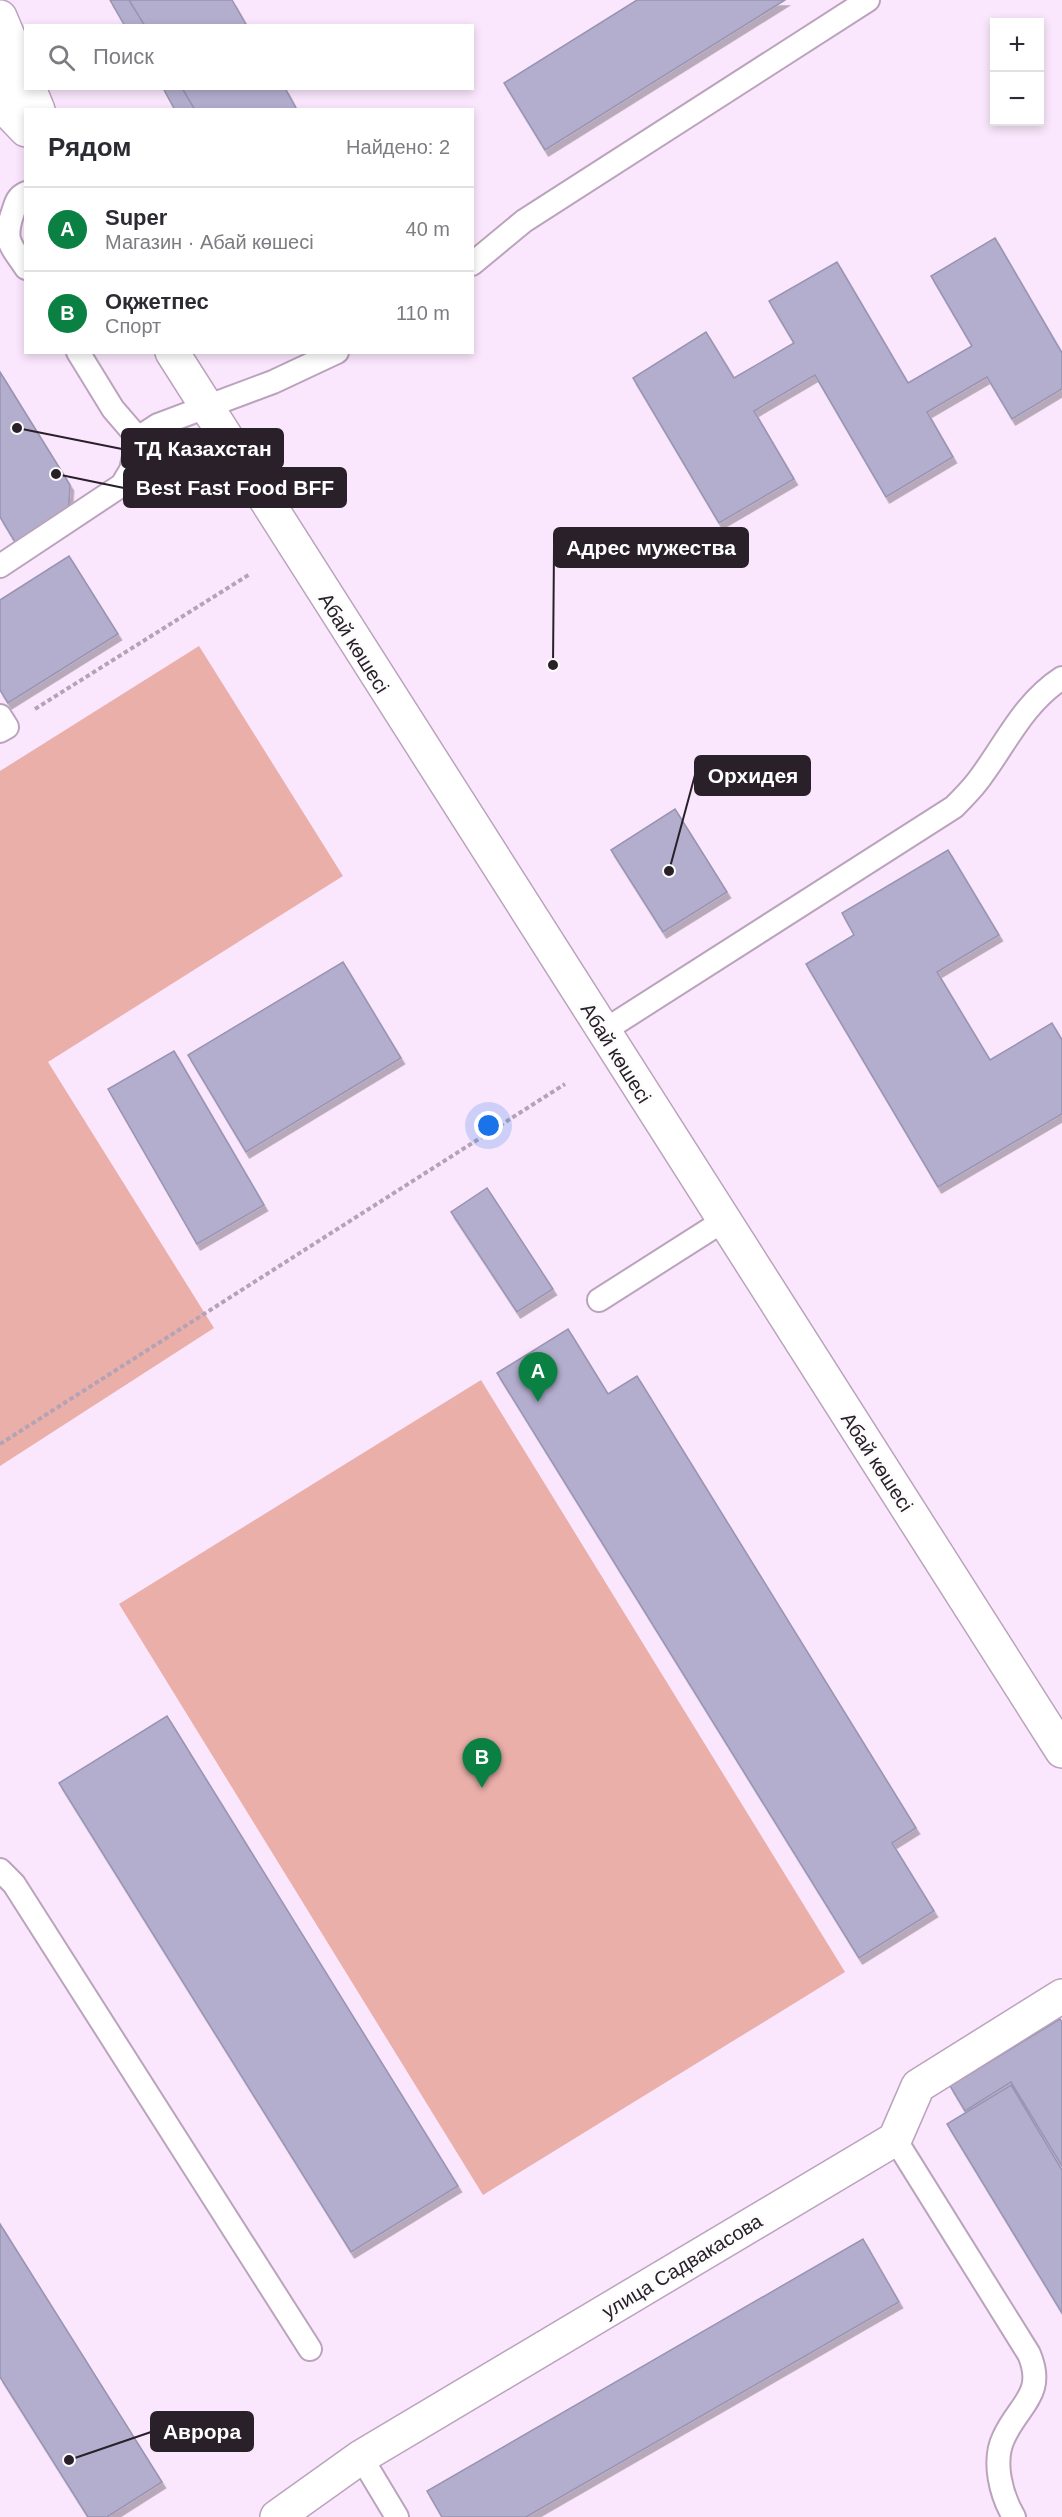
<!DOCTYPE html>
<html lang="ru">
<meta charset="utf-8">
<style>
:root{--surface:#fff;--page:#f7f7f7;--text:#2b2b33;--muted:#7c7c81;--line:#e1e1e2;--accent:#0b8043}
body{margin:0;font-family:Helvetica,sans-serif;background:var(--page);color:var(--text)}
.controls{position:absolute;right:18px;top:18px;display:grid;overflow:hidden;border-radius:0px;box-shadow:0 3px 9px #0003}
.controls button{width:54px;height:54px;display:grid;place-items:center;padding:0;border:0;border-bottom:2px solid var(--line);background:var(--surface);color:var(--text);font:30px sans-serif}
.you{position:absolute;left:489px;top:1126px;width:21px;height:21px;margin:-15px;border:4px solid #fff;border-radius:50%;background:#1a73e8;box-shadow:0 0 0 9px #1a73e833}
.badge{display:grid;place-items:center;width:39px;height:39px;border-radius:50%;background:var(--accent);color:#fff;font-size:20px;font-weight:700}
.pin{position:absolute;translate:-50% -50px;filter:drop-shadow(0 2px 3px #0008)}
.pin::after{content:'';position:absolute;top:32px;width:21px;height:18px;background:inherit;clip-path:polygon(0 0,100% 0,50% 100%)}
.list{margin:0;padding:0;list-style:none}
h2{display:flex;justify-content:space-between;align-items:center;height:78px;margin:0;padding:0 24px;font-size:26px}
h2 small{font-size:20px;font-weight:400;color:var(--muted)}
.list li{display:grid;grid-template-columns:39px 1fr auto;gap:18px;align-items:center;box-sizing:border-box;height:84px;padding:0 24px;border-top:2px solid var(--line)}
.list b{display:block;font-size:22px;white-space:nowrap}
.list p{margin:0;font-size:20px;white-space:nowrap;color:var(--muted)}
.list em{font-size:20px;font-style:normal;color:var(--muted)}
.icon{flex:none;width:33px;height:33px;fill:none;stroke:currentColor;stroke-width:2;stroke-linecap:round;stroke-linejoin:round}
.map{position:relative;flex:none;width:1062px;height:2517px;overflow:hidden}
.search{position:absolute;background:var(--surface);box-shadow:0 3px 9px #0003;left:24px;top:24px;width:450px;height:66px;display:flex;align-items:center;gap:15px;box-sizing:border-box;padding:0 21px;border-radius:0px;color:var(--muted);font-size:22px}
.panel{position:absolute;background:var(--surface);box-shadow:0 3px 9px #0003;left:24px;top:108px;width:450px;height:246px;border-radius:0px}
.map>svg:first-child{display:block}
.green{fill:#eaafa9}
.building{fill:#b3aece;stroke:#9894b2;stroke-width:1.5;filter:url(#shadow)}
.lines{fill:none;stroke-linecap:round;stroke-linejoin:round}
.lane-casing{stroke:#bba3bd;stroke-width:26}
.street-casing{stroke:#bba3bd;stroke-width:36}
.secondary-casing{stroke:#bba3bd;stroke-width:36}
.highway-casing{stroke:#bba3bd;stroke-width:36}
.path{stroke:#b3a3b4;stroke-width:4;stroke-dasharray:4.5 3;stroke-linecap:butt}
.lane{stroke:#fff;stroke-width:22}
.street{stroke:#fff;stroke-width:33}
.secondary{stroke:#fff;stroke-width:33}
.highway{stroke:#fff;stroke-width:33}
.labels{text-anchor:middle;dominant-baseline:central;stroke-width:5;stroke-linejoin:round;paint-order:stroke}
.street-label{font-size:20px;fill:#29202a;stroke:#fcfcfc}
.leader{fill:none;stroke:#29202a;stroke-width:2}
.callout-dot{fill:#29202a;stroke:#fcfcfc;stroke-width:2}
.callout{fill:#29202a;stroke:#29202a;stroke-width:2}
.callout-label{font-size:21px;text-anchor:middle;font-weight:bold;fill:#fff}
</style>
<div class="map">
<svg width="1062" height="2517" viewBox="0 0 1062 2517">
<defs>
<filter id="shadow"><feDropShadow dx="3.5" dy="6" stdDeviation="0" flood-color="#0004"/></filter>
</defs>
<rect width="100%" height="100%" fill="#fbe7fd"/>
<path class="green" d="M199 646 343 876 48 1062 214 1328 0 1466V771Z
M481 1380 845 1972 483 2195 119 1604Z"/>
<path class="building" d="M110 0H129L145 26H125Z
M129 0H232L247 26H145Z
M637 0H785L545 150 504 83Z
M163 88H182L195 110H175Z
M182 88H285L297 110H195Z
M995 238 1062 353V389L1012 419 987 377 927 412 953 457 886 497 815 375 754 411 794 479 719 523 633 378 706 332 734 378 794 343 769 301 837 262 908 383 972 346 931 276Z
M0 372 70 485 69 504 61 519 18 547 0 517Z
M69 556 118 634 8 703 0 690V600Z
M675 809 727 892 663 932 611 850Z
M948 850 999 935 937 972 990 1060 1052 1023 1062 1040V1114L938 1187 806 964 854 935 842 913Z
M343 962 401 1058 246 1152 188 1055Z
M174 1051 264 1205 197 1244 108 1089Z
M487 1188 553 1289 517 1312 451 1212Z
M568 1329 608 1394 637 1376 916 1828 892 1843 934 1911 859 1958 497 1373Z
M167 1716 458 2186 351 2252 59 1783Z
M1060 2019 1062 2022V2166L1011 2082 965 2111 950 2086Z
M1011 2085 1062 2170V2313L947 2124Z
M0 2224 162 2482 107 2517H88L0 2377Z
M863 2239 899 2302 526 2517H442L427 2491Z"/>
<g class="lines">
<g class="lane-casing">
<path id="lane" d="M26 193C17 197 16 203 13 212 3 241 10 244 26 268
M472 264 524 221 868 0
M78 352 113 409 138 438
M0 566 122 485 131 470 138 438 158 425 273 382 337 352
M0 716 7 727 0 731
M602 1032 954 807C962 799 970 791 977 782 1005 746 1022 704 1062 678
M599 1300 723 1221
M0 1870 14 1884 310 2349
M895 2139 1029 2354C1046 2394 1019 2404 1004 2437 992 2461 1001 2495 1014 2517
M361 2457 397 2517"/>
</g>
<g class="street-casing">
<path id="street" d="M277 2517 361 2457 895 2139 918 2086 1062 1996"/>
</g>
<g class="secondary-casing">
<path id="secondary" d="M0 68 26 110
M172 352 1062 1751"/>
</g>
<g class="highway-casing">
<path id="highway" d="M0 17 26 79
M29 88 38 110
M0 103 26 130"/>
</g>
<path class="path" d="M35 709 250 574
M0 1444 565 1084"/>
<use href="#lane" class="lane"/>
<use href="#street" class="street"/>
<use href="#secondary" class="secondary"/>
<use href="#highway" class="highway"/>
</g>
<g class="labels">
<g class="street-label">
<text transform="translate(354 643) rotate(58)">Абай көшесі</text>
<text transform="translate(616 1053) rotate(58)">Абай көшесі</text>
<text transform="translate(877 1462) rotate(57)">Абай көшесі</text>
<text transform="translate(682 2266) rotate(-31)">улица Садвакасова</text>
</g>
</g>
<path class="leader" d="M17 428L122 449M56 474L124 488M553 665L554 548M669 871L695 775M69 2460L151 2432"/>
<g class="callout-dot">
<circle cx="17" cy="428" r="6"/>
<circle cx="56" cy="474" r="6"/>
<circle cx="553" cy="665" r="6"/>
<circle cx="669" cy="871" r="6"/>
<circle cx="69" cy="2460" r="6"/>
</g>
<g class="callout">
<rect x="122" y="429" width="161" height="39" rx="6"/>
<rect x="124" y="468" width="222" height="39" rx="6"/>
<rect x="554" y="528" width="194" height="39" rx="6"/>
<rect x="695" y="756" width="115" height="39" rx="6"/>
<rect x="151" y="2412" width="102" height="39" rx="6"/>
</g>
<g class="callout-label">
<text x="203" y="456">ТД Казахстан</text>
<text x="235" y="495">Best Fast Food BFF</text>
<text x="651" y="555">Адрес мужества</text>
<text x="753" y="783">Орхидея</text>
<text x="202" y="2439">Аврора</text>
</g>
</svg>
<div class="controls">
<button>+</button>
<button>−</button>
</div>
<div class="you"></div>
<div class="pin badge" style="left:538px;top:1402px">A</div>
<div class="pin badge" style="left:482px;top:1788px">B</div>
<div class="search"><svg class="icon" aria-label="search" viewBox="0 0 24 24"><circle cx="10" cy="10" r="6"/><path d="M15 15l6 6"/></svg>Поиск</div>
<section class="panel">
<h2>Рядом<small>Найдено: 2</small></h2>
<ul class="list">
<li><span class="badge">A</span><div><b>Super</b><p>Магазин · Абай көшесі</p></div><em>40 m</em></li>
<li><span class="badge">B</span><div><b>Оқжетпес</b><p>Спорт</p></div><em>110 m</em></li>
</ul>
</section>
</div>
